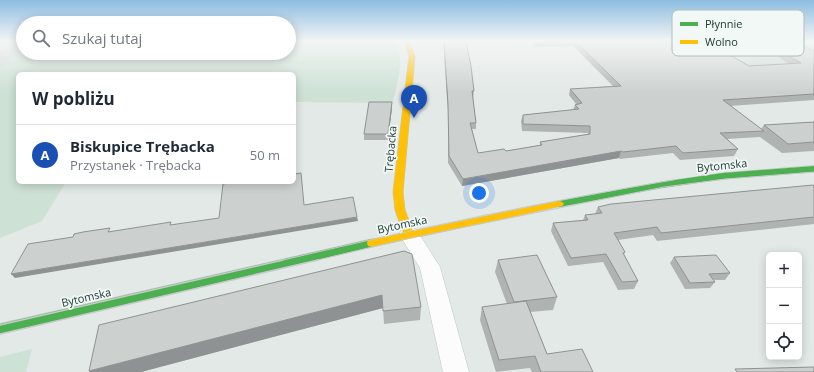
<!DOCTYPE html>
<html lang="pl">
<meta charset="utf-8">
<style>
:root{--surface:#fff;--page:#f2f2f3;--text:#1f2937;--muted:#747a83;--line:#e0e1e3;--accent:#667875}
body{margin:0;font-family:"Open Sans",sans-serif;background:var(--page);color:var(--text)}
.controls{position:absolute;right:12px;bottom:12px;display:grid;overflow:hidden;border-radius:6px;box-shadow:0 2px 10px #0003}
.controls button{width:36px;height:36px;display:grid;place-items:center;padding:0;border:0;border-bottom:1px solid var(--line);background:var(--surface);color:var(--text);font:20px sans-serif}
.you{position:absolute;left:479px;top:193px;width:14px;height:14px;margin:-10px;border:3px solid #fff;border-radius:50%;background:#1a73e8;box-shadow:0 0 0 6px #1a73e833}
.badge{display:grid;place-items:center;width:26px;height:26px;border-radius:50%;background:var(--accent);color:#fff;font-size:13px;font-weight:700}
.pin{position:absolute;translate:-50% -33px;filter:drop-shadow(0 1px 2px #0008)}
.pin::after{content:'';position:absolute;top:21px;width:14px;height:12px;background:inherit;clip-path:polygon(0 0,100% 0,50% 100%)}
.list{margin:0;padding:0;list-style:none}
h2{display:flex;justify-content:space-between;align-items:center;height:52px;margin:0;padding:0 16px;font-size:17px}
h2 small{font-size:13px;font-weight:400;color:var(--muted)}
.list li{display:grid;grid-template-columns:26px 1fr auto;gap:12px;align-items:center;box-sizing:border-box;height:60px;padding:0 16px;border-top:1px solid var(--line)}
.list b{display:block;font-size:15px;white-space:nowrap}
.list p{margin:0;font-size:13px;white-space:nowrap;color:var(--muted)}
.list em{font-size:13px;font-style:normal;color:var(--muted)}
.icon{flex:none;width:22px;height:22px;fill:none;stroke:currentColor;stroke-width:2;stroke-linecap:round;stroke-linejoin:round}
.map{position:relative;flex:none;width:814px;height:372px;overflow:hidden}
.search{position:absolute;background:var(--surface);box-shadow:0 2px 10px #0003;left:16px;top:16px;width:280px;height:44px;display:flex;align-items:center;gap:10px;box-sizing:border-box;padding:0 14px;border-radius:22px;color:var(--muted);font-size:15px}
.panel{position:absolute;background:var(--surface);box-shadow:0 2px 10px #0003;left:16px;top:72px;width:280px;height:112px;border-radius:6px}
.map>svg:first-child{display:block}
.built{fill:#d1dad7}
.green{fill:#cde1d5}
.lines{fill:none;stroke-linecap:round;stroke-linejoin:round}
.street-casing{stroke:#c0c6c4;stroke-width:1}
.fast-casing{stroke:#bfc6c4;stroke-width:1}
.slow-casing{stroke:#bfc6c4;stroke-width:1}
.street{fill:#fbfcfb;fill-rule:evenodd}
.fast{fill:#4caf50;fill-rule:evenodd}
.slow{fill:#ffc107;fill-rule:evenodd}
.tram-far1{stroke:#c6cac9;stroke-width:1}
.tram{stroke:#c6cac9;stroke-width:1.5}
.wall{fill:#afb4b3}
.shaded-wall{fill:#8f9292}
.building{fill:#ccd1d0;stroke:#8f9292}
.labels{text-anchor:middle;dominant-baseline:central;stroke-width:3.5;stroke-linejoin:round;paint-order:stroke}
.street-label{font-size:11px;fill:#223b37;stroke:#f1f8f5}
.key{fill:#f1f8f5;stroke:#b3bfbc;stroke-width:1}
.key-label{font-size:11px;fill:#223b37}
</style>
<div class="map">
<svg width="814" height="372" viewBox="0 0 814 372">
<rect width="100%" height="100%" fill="#e3e9e7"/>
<path class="built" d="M14 41H23V47L0 69V51Z
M814 45V75L747 79 736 64 754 57 743 50 788 46Z"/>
<path class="green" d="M289 41H395C406 58 396 85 393 103L294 102V74H18V182H66L42 221 0 238V69L23 47V53H289Z
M630 41H814V45L788 46 743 50 754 58 751 63 737 64Z
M32 349 26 372H0V357Z"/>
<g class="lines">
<g class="street-casing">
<path id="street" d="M409 227 416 229 440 267 469 372H443L420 268 399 234 402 229Z"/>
</g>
<g class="fast-casing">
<path id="fast" d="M814 166V172L723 179 661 188 559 207 554 204 559 201 661 182 723 173Z
M372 239 376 240 377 243 376 246 0 334V324Z"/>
</g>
<g class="slow-casing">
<path id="slow" d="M404 41H409L415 56 403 192 405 210 413 231 559 201 562 202 564 204 562 206 372 247 368 246 367 243 368 240 403 233 395 210 393 192 409 56Z"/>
</g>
<use href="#street" class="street"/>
<use href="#fast" class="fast"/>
<use href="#slow" class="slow"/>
<path class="tram-far1" d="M279 261C410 230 541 202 673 180
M314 261 410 238 664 187 726 179 814 172"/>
<path class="tram" d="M0 325 283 260
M0 334 318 260"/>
</g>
<path class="wall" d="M443 41H466L474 91 473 98 476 123V129H472L478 153 506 151 540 145V142L588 134V133L522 131 521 121 523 115 573 110 575 105 576 104 569 95 570 89 613 86 573 46 533 47V41H706L749 66 789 64 765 48 768 43 814 51V100L730 106 761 129 764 125 814 122V151L782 153 760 137 727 139 738 149 734 156 680 160 673 153 620 159 619 158 462 186 448 163V111Z
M392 108 388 140H364V134Z
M814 186V224L657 241 653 235 618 240 625 252 624 255 638 281 634 289 618 290 603 262 568 266 551 231 553 223 583 220 585 215 595 214 598 207Z
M404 251 421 307 420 320 384 324 383 308 141 372H90L89 371Z
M674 257 730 273 725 280H714L715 282 710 288 685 289 670 263Z
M498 260 557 297 553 310 530 312 547 354 593 372H532L530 368 496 372 480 320 482 307 507 304 495 272Z"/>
<path class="shaded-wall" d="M392 102V108L388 140V134Z
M621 151 619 158 462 186 463 179Z
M357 217 358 221 15 278 11 274Z
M382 295 383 308 141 372H90L89 371Z"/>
<path class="building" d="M444 41H466L471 66 474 91H472L476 123H470L478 153 504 149 506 151 542 145 540 142 590 134V126L523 124V115L579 109 575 105 582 103 570 89 621 86 575 41H706L749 66 801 63 768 43 800 44 814 51V94L723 100 764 131 720 133 738 149 683 153 676 146 623 152 621 151 463 179 449 156 448 105Z
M534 41H564L534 42Z
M369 102H392L388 134H364Z
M814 122V142L788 144 764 125Z
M301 173 304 205 353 197 357 217 11 274 28 244 73 237 74 234 83 232 110 228 108 232 171 222 170 225 219 218 223 184 235 182H294V174Z
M813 185 814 186V217L661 233 657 227 614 233 625 252 623 253 638 281 622 282 606 254 571 258 553 223 588 220 585 215 602 213 598 207 611 204Z
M404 251 412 254 421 307 383 311 382 295 89 371 99 325Z
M537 255 557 297 514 302 498 260Z
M716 255 730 273 709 274 715 282 690 283 674 257Z
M526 301 547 354 582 349 593 372H541L535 356 499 360 482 307Z
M814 367V372H737L735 369Z"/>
<linearGradient id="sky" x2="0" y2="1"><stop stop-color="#8dbde1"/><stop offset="0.44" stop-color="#f2f5f4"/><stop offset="1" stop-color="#f2f5f4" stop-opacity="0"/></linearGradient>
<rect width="814" height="93" fill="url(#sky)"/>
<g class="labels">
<g class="street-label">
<text transform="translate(390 149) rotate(-85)">Trębacka</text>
<text transform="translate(722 165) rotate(-6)">Bytomska</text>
<text transform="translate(402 224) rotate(-12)">Bytomska</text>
<text transform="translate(86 297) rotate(-13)">Bytomska</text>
</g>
</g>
<rect x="672" y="10" width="132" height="46" rx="6" class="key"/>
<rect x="680" y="22" width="18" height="4" fill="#4caf50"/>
<rect x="680" y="40" width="18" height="4" fill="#ffc107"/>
<g class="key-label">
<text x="705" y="28">Płynnie</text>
<text x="705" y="46">Wolno</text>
</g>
</svg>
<div class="controls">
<button>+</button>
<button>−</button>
<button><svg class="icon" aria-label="locate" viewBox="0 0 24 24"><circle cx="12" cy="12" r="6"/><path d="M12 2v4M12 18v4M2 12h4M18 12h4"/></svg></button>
</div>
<div class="you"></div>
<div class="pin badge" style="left:414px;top:118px;background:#1a4fb4">A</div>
<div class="search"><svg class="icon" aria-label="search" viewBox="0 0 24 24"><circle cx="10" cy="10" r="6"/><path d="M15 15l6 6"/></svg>Szukaj tutaj</div>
<section class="panel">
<h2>W pobliżu<small></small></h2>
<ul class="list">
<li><span class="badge" style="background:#1a4fb4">A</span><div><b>Biskupice Trębacka</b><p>Przystanek · Trębacka</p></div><em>50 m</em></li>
</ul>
</section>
</div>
